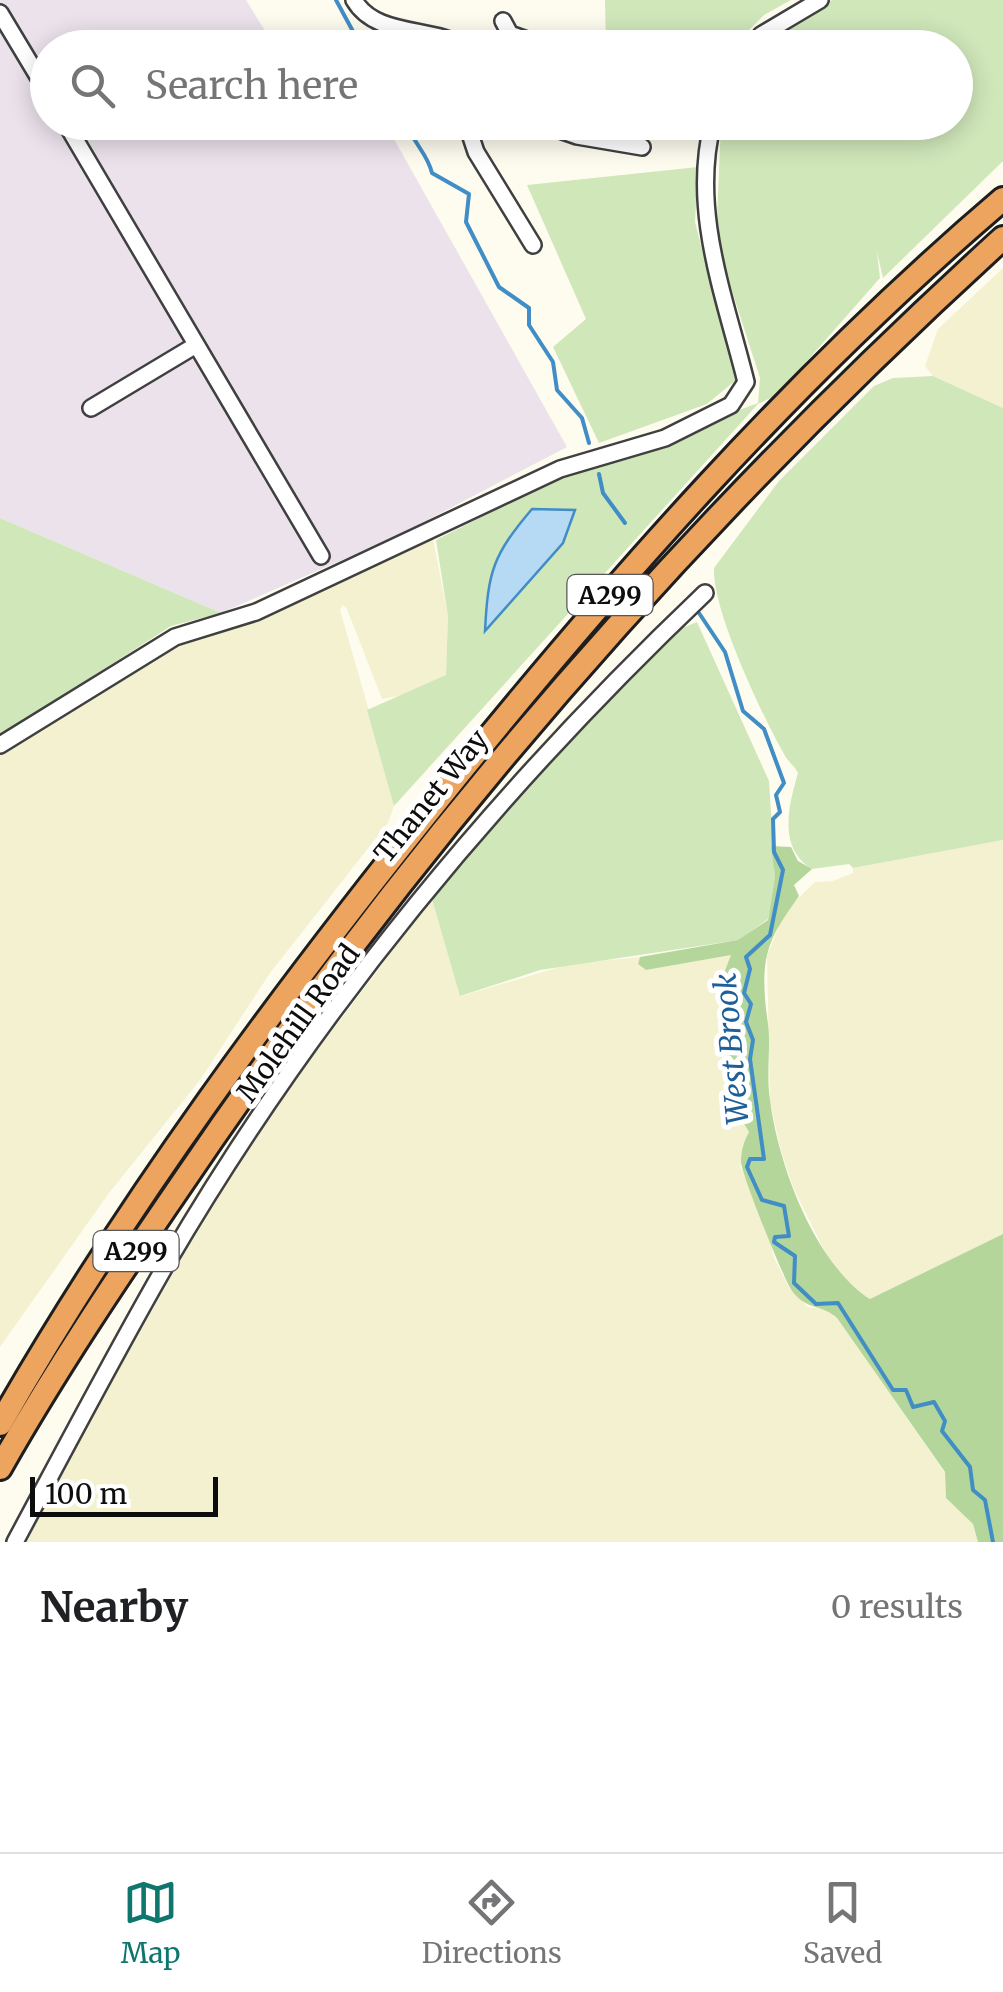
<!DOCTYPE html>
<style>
:root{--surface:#fff;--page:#f2f2f2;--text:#202124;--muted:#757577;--line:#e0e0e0;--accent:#0f766e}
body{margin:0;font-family:Merriweather,serif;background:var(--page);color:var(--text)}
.scale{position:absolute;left:30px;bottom:25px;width:188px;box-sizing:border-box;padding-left:10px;border:5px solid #0d0d0d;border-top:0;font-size:28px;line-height:35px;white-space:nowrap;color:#0d0d0d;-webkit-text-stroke:8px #fff;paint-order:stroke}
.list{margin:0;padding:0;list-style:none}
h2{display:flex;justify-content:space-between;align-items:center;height:130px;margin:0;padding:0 40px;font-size:42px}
h2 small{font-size:32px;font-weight:400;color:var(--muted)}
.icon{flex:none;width:55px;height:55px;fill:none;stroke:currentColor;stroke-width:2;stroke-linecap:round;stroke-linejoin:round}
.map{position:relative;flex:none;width:1003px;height:1542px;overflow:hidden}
.search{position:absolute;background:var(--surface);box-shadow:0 5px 25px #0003;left:30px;right:30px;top:30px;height:110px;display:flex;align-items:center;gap:25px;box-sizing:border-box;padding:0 35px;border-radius:55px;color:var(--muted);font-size:38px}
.sheet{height:310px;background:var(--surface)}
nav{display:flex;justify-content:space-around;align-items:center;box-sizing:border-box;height:140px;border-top:2px solid var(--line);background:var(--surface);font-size:28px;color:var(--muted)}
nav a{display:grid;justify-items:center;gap:5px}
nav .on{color:var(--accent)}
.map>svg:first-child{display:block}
.industrial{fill:#ebe2ec}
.farmland{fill:#f3f1d0}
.green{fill:#d0e7ba}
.forest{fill:#b4d69a}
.water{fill:#b6daf3;stroke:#418dc6;stroke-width:2.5}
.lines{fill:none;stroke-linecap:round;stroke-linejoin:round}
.stream{stroke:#418dc6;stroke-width:4}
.minor-casing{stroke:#404040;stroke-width:20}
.highway-casing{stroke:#1e1e1e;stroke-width:28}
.minor{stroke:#fff;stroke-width:15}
.highway{stroke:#eca45f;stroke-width:22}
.labels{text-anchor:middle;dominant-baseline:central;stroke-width:10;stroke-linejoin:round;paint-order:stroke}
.shield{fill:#fff;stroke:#565656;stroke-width:2.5}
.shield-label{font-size:25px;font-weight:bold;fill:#0d0d0d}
.street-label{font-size:28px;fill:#0d0d0d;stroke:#fff}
.water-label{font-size:30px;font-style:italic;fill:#1e5f98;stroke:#fff}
</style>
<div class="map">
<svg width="1003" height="1542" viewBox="0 0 1003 1542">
<rect width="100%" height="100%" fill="#fefcef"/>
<path class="industrial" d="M0 0H246L275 47 48 48V122L385 123 567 447 395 537 221 613 0 518Z"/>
<path class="farmland" d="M1003 268V408L933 376 925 366 938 329Z
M432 534 448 616 446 676 403 695 382 699 347 609 343 605 340 610 389 780 394 806 388 823 270 973 200 1080 109 1193 0 1347V751L177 639Z
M1003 840V1234L870 1299 839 1275 827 1256 793 1187 781 1151 770 1101 767 956 785 911 815 882 833 881 853 873V868Z
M432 899 461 996 570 964 640 957 638 964 646 970 731 955 725 998 734 1023 729 1053 735 1071 729 1099 749 1132 740 1166 766 1224 774 1258 790 1289 808 1307 829 1310 837 1318 945 1473 946 1498 973 1524 978 1542H20L214 1202 300 1073Z"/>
<path class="green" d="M605 0H791L764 15 731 48 606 47Z
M832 0H1003V161L883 278 877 252 880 278 777 395 758 404 394 806 367 710 446 675 448 616 436 540 553 481 758 403 760 378 716 241 721 123 956 122V48L760 47 779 30Z
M698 167 695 222 736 380 707 404 599 443 553 347 586 319 527 185Z
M933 376 1003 408V840L853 868 849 864 812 869C778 848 788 807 798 773 794 765 788 762 784 754 762 715 712 610 714 568L779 481 874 386 893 378Z
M0 518 221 613 171 626 0 736Z
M697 622 769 781 775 876 768 919 739 940 540 970 460 996 432 899 563 742 675 631Z"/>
<path class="forest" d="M771 846 791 847 798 861 812 869 794 885 799 896C786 915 773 931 767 955 762 976 765 1003 768 1024 771 1046 766 1075 770 1100 778 1164 814 1263 870 1299L1003 1234V1542H978L973 1524 946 1498 945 1472 837 1318C822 1304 807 1311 792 1291 784 1280 741 1173 741 1162 741 1151 744 1141 749 1132L729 1099 735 1071 729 1053 734 1023 723 976 731 955 646 970 638 964 640 957 738 940 768 920 775 876Z"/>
<path class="water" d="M532 509 575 510 563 543 485 631C488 571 493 555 532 509Z"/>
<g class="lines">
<path class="stream" d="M336 0 362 48
M407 122C412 143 427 152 432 173L469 194 466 222 499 287 529 308V325L553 362 557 390 582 418 589 443
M599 474 603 493 625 523
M699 613 725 652 743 711 764 729 784 783 776 795 780 812 773 819 774 852 783 870 770 935 746 957 750 969 744 993 751 1004 746 1022 753 1040 750 1059 764 1159H750L747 1167 762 1200 784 1206 789 1236 775 1237 774 1242 795 1256 794 1283 816 1304 838 1303 893 1390H906L913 1407 934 1402 945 1421 942 1431 970 1467 973 1490 985 1500 993 1542"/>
<g class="minor-casing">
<path id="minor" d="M354 0C376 38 434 26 466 48
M0 13 48 93
M503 21 510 34 549 48
M754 48 761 35 820 0
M65 122 321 556
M466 122 476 152 533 245
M537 122 577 136 642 147
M91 408 196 345
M0 745 175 637 256 612 560 469 665 438 731 405 746 382C725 297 690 210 713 122
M15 1542C65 1449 114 1355 167 1263 312 1015 497 791 705 593"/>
</g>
<g class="highway-casing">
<path id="highway" d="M0 1424C127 1202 280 996 440 797 611 585 795 376 1003 199
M0 1468C55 1371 118 1277 181 1185 417 836 692 521 1003 238"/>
</g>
<use href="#minor" class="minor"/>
<use href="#highway" class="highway"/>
</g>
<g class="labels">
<g class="shield">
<rect x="567.5" y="575" width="85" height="40" rx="8"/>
<rect x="93.5" y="1231" width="85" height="40" rx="8"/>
</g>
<g class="shield-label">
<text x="610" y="595">A299</text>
<text x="136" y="1251">A299</text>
</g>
<g class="street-label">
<text transform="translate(431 796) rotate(-51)">Thanet Way</text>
<text transform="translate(298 1023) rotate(-54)">Molehill Road</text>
</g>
<g class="water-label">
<text transform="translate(731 1049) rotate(-95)">West Brook</text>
</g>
</g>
</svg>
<div class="scale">100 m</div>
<div class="search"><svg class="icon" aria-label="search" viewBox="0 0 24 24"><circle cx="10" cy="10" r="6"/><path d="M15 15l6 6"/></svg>Search here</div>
</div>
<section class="sheet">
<h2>Nearby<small>0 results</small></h2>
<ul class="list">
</ul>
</section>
<nav>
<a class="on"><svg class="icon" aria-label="map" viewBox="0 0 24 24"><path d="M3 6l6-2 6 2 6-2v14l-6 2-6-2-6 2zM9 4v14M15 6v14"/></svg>Map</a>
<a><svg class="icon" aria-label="directions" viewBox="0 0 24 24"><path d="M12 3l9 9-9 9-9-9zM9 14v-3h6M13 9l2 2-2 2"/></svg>Directions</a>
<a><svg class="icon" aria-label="saved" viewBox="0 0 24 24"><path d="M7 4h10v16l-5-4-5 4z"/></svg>Saved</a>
</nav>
